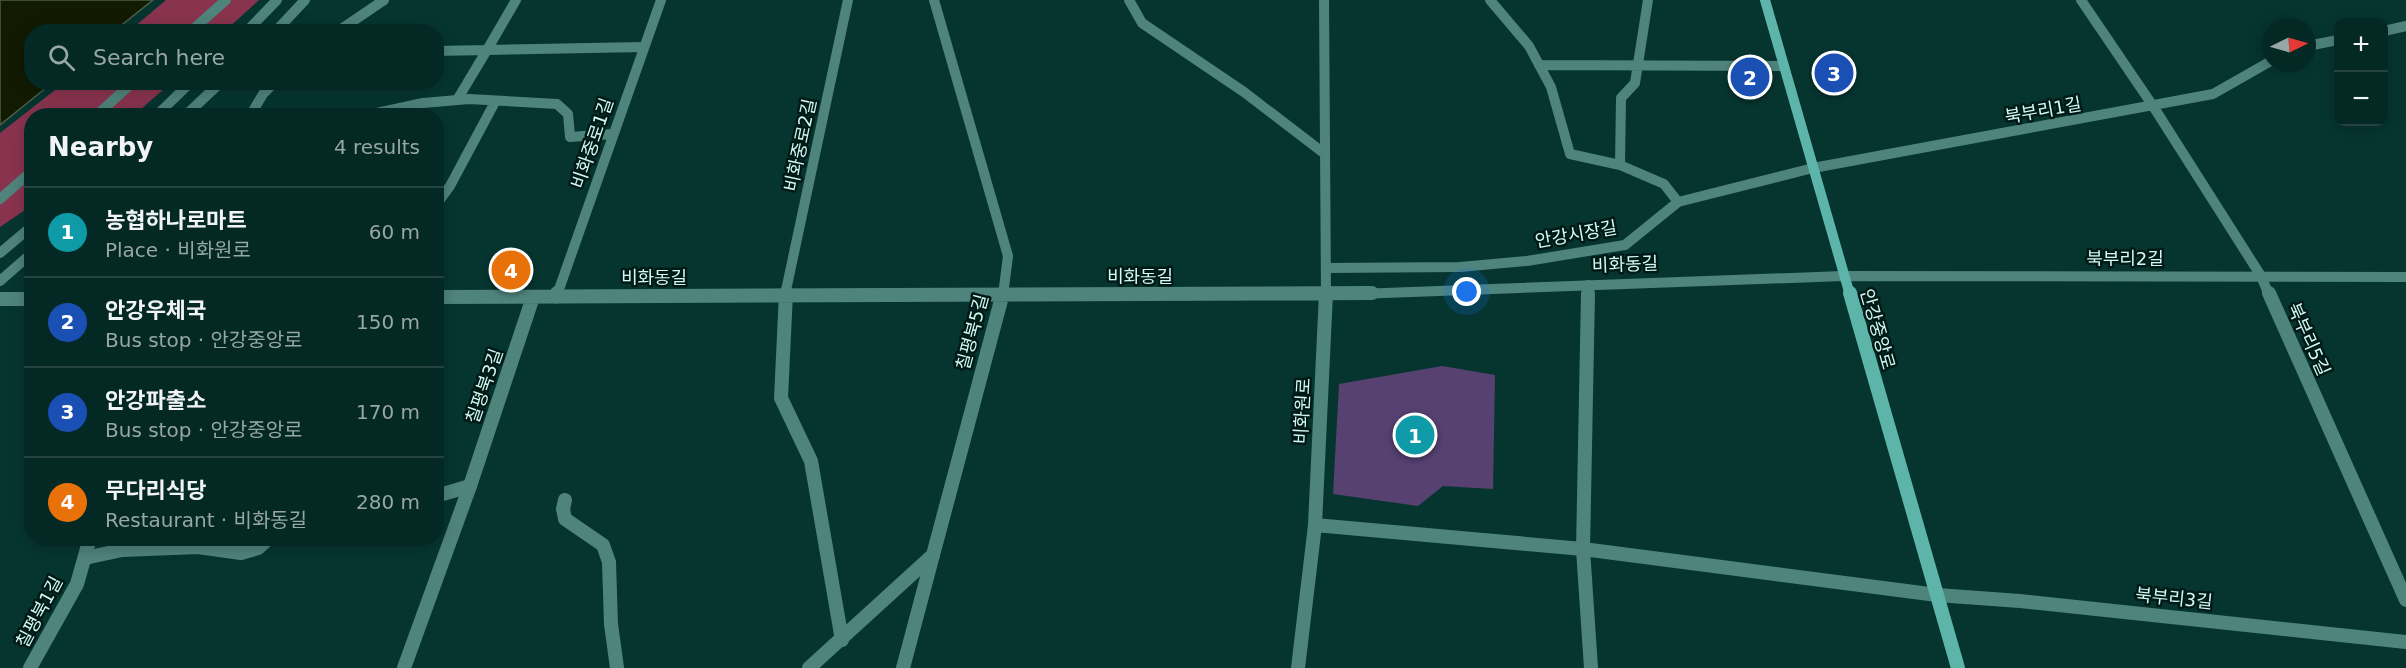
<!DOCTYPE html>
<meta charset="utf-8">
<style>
:root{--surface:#042824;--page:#123431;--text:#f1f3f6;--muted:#97a6a6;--line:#254441;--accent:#f29ab0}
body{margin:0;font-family:"DejaVu Sans","Noto Sans KR",sans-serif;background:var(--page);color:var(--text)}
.controls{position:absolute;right:18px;top:18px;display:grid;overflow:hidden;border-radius:12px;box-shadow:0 3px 15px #0003}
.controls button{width:54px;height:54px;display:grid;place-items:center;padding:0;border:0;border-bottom:2px solid var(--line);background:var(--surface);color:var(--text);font:30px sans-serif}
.compass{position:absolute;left:2262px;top:18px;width:54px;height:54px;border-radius:50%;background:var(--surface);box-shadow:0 3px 15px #0003;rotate:85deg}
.you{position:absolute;left:1467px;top:292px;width:21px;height:21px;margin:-15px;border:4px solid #fff;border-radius:50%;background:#1a73e8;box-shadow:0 0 0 9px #1a73e833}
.badge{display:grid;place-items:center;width:39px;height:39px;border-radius:50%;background:var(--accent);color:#fff;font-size:20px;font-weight:700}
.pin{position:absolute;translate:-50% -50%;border:3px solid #fff;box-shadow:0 2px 6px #0006}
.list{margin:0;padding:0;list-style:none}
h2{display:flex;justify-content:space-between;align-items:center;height:78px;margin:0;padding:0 24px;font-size:26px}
h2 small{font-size:20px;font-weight:400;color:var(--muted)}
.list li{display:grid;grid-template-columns:39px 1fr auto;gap:18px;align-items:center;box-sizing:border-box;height:90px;padding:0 24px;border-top:2px solid var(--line)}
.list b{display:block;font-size:22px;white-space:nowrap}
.list p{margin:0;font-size:20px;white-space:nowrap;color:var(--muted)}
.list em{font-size:20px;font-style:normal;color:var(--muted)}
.icon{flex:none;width:33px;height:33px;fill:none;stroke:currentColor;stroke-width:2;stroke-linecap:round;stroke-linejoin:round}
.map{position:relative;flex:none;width:2406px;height:668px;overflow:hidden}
.search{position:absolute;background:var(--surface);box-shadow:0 3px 15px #0003;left:24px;top:24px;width:420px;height:66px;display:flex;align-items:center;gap:15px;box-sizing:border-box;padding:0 21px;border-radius:24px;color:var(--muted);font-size:22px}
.panel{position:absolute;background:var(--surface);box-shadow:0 3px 15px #0003;left:24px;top:108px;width:420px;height:438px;border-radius:24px}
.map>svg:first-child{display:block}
.green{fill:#89344f}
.water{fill:#121a00;stroke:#4c5d49;stroke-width:1.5}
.building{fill:#564171}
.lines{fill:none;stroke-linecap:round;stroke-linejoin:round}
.lane-far1{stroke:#4f847c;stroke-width:10}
.lane{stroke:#4f847c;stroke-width:14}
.street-far1{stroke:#4f847c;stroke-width:10}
.street{stroke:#4f847c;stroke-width:14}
.secondary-far1{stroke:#5cb5a8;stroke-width:10}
.secondary{stroke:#5cb5a8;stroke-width:14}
.labels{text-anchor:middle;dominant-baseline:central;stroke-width:5;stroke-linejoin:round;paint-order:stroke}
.street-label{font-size:18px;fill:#d2f9f2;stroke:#021a17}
</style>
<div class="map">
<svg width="2406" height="668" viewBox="0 0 2406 668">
<rect width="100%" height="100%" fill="#063530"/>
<path class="green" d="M166 0H259L225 31 128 32Z
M64 83H171L134 115 32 116 31 206 0 227V133Z"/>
<path class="water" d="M0 0H153L114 31 32 32V82L52 83 0 125Z"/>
<path class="building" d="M1442 366 1495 375 1493 489 1443 486 1418 506 1333 494 1339 384Z"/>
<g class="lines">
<path class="lane-far1" d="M516 0 487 50 644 47
M1490 0 1529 46 1551 87 1570 154 1620 165 1664 184 1678 202
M246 32 277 0
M275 32 305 0
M436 51 487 50
M1539 65 1784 66
M457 100 487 50
M156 116 191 82
M185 116 221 82
M1620 165 1621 98 1635 83 1648 0
M0 253 32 226
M0 281 32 253
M1588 295V285"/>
<path class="lane" d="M1588 293 1583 549 1591 668
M436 496 470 486
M565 500 563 509 565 519 603 545 609 562 611 624 617 668
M85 558 122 550 198 547 241 553 258 548 269 538
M903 668 933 555"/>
<path class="street-far1" d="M934 0 1008 256 1003 295
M1129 0 1142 23 1244 92 1325 154
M1324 0 1326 295
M2081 0 2153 106 2261 276 2269 295
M2384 31 2406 26
M190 32 226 0
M337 32 384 0
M2307 46 2338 40
M96 116 133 82
M250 116 263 94 275 82
M363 116 423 103 469 99 557 104 568 114 570 137 612 134
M0 199 32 171
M436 205 450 186 495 102
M1326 268 1460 267 1527 261 1625 245 1678 202 1813 168 2213 94 2271 61
M557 295 661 0
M785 295 848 0
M1331 295 1843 276 2406 277"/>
<path class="street" d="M786 293 781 398 811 461 842 640
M2269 293 2406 600
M436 297 1372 293
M556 297 557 293
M0 299H32
M1315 525 1583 549 1937 595 2020 601 2406 642
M30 668 77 584 90 538
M404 668 470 486 533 297
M809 668 933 555 1003 293
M1298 668 1315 525 1326 293"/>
<path class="secondary-far1" d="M1765 0 1850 295"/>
<path class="secondary" d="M1850 293 1958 668"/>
</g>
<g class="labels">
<g class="street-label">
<text transform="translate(2043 110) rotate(-10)">북부리1길</text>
<text transform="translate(592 143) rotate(-71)">비화중로1길</text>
<text transform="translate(800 145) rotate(-78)">비화중로2길</text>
<text transform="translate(1576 234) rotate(-10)">안강시장길</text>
<text x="2125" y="258">북부리2길</text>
<text transform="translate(1625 264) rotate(-2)">비화동길</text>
<text x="1140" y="276">비화동길</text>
<text x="654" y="277">비화동길</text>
<text transform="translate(1878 329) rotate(74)">안강중앙로</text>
<text transform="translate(972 332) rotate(-75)">칠평북5길</text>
<text transform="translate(2309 339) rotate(66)">북부리5길</text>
<text transform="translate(484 386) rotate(-71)">칠평북3길</text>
<text transform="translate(1302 411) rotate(-87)">비화원로</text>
<text transform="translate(2174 598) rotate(6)">북부리3길</text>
<text transform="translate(39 612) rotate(-62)">칠평북1길</text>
</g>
</g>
</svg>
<div class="controls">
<button>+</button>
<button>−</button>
</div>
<svg class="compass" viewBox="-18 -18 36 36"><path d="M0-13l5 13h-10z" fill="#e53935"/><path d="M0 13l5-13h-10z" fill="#97a6a6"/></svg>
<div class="you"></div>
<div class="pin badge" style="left:1415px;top:435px;background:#0f9aa8">1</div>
<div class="pin badge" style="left:1750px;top:77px;background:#1a4fb4">2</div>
<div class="pin badge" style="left:1834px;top:73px;background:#1a4fb4">3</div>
<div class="pin badge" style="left:511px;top:270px;background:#e8710a">4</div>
<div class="search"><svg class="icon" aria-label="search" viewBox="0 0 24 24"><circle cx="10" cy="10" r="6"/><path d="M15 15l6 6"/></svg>Search here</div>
<section class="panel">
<h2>Nearby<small>4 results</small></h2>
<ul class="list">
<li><span class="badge" style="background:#0f9aa8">1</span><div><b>농협하나로마트</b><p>Place · 비화원로</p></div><em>60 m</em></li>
<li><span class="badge" style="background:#1a4fb4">2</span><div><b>안강우체국</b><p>Bus stop · 안강중앙로</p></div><em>150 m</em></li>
<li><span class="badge" style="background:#1a4fb4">3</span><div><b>안강파출소</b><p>Bus stop · 안강중앙로</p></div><em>170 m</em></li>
<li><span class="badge" style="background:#e8710a">4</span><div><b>무다리식당</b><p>Restaurant · 비화동길</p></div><em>280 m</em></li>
</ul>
</section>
</div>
